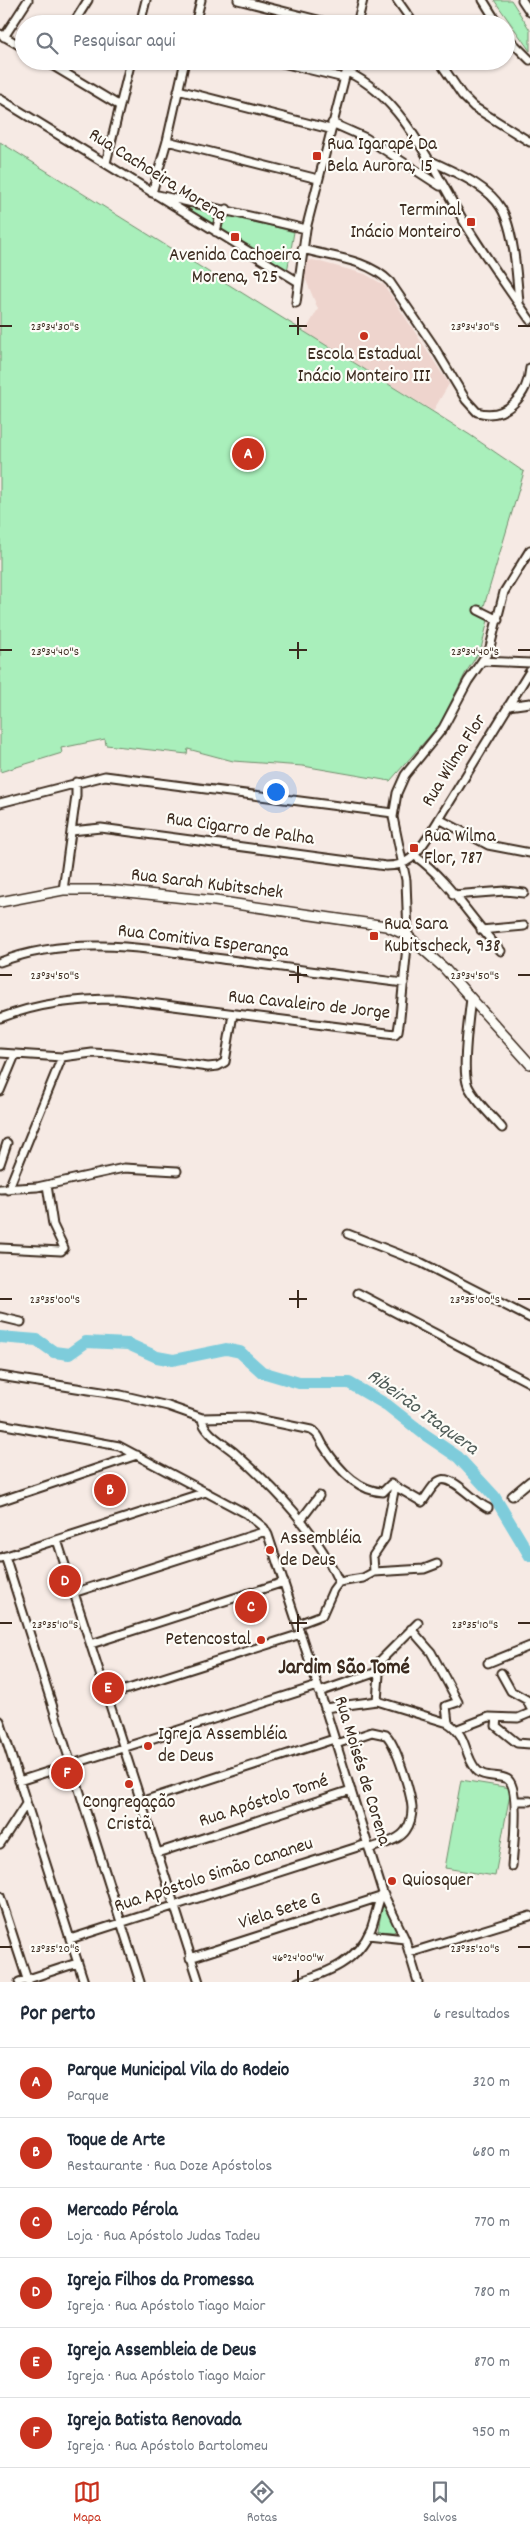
<!DOCTYPE html>
<html lang="pt">
<meta charset="utf-8">
<style>
:root{--surface:#fff;--page:#f2f2f3;--text:#1f2937;--muted:#747a83;--line:#e0e1e3;--accent:#c8321e}
body{margin:0;font-family:Dekko,sans-serif;background:var(--page);color:var(--text)}
.you{position:absolute;left:275px;top:791px;width:18px;height:18px;margin:-12px;border:4px solid #fff;border-radius:50%;background:#1a73e8;box-shadow:0 0 0 8px #1a73e833}
.badge{display:grid;place-items:center;width:32px;height:32px;border-radius:50%;background:var(--accent);color:#fff;font-size:16px;font-weight:700}
.pin{position:absolute;translate:-50% -50%;border:2px solid #fff;box-shadow:0 1px 5px #0006}
.list{margin:0;padding:0;list-style:none}
h2{display:flex;justify-content:space-between;align-items:center;height:65px;margin:0;padding:0 20px;font-size:21px}
h2 small{font-size:16px;font-weight:400;color:var(--muted)}
.list li{display:grid;grid-template-columns:32px 1fr auto;gap:15px;align-items:center;box-sizing:border-box;height:70px;padding:0 20px;border-top:1px solid var(--line)}
.list b{display:block;font-size:19px;white-space:nowrap}
.list p{margin:0;font-size:16px;white-space:nowrap;color:var(--muted)}
.list em{font-size:16px;font-style:normal;color:var(--muted)}
.icon{flex:none;width:28px;height:28px;fill:none;stroke:currentColor;stroke-width:2;stroke-linecap:round;stroke-linejoin:round}
.map{position:relative;flex:none;width:530px;height:1982px;overflow:hidden}
.search{position:absolute;background:var(--surface);box-shadow:0 1px 4px #0004;left:15px;right:15px;top:15px;height:55px;display:flex;align-items:center;gap:12px;box-sizing:border-box;padding:0 18px;border-radius:28px;color:var(--muted);font-size:19px}
.sheet{height:485px;background:var(--surface)}
nav{display:flex;justify-content:space-around;align-items:center;box-sizing:border-box;height:70px;border-top:1px solid var(--line);background:var(--surface);font-size:14px;color:var(--muted)}
nav a{display:grid;justify-items:center;gap:2px}
nav .on{color:var(--accent)}
.map>svg:first-child{display:block}
.built{fill:#eed4cd}
.green{fill:#a9efbb;stroke:#728c6c}
.lines{fill:none;stroke-linecap:round;stroke-linejoin:round}
.river{stroke:#7eccdb;stroke-width:12}
.minor-casing{stroke:#3b2a1e;stroke-width:11}
.tertiary-casing{stroke:#3b2a1e;stroke-width:12}
.minor{stroke:#fdfcf7;stroke-width:7}
.tertiary{stroke:#fdfcf7;stroke-width:9}
.ticks{fill:none;stroke:#3b2a1e;stroke-width:2}
.poi-dot{fill:#c8321e;stroke:#fdfcf7;stroke-width:2}
.labels{text-anchor:middle;dominant-baseline:central;stroke-width:4.5;stroke-linejoin:round;paint-order:stroke}
.poi-label{font-size:19px;fill:#3b2a1e;stroke:#fdfcf7;text-anchor:start}
.street-label{font-size:19px;fill:#3b2a1e;stroke:#fdfcf7}
.water-label{font-size:20px;font-style:italic;fill:#4f5b57;stroke:#fdfcf7}
.quarter-label{font-size:21px;font-weight:bold;fill:#3b2a1e;stroke:#fdfcf7}
.ticks-label{font-size:12px;text-anchor:middle;fill:#3b2a1e;stroke:#fdfcf7;stroke-width:4.5;stroke-linejoin:round;paint-order:stroke}
</style>
<div class="map">
<svg width="530" height="1982" viewBox="0 0 530 1982">
<rect width="100%" height="100%" fill="#f6eae4"/>
<filter id="ink" filterUnits="userSpaceOnUse"><feTurbulence type="fractalNoise" baseFrequency=".02" numOctaves="2"/><feDisplacementMap in="SourceGraphic" scale="10" xChannelSelector="R" yChannelSelector="G"/><feConvolveMatrix kernelMatrix="1 2 1 2 8 2 1 2 1" color-interpolation-filters="sRGB"/></filter>
<g filter="url(#ink)">
<path class="built" d="M313 260 365 274 384 285 449 384 433 411 305 332 318 309 303 273 307 261Z"/>
<path class="green" d="M494 0H511L513 3 530 30V51Z
M0 142 470 435 524 472 481 616 488 620 481 649 465 674 440 724 390 781 303 766 233 761 188 749 187 754 106 745 105 739 61 748 62 753 0 772Z
M183 204 220 213 213 228 180 209Z
M233 216 294 232 287 272 221 232 224 219Z
M461 1780 511 1788 495 1876 445 1868Z
M382 1907H385L396 1930 394 1932 378 1931Z"/>
<g class="lines">
<path class="river" d="M0 1337 37 1340 54 1352 69 1354 86 1342 128 1344 157 1357 173 1360 226 1349 240 1352 262 1372 299 1383H349L387 1405 424 1434 458 1457 494 1496 530 1556"/>
<g class="minor-casing">
<path id="minor" d="M238 0 334 24
M397 0 414 24
M483 0 498 24
M522 0 530 12
M73 24 88 0
M140 24 146 0
M195 24 201 0
M357 24 363 0
M0 34 24 48
M506 36 530 60
M4 37 28 0
M45 61 120 106
M274 61 344 78
M439 61 462 95 474 107 530 142
M347 72C405 98 434 173 466 225 486 258 508 288 530 320
M178 90 330 129
M0 99 297 281
M332 123 366 138 440 186
M167 141 318 179
M427 159C451 171 487 184 501 208 514 229 517 277 519 303
M106 163 131 61
M152 193 167 141 185 61
M158 195 306 229
M216 232 219 219 227 209
M302 249C331 257 368 259 390 282L433 345 466 400 477 412C507 421 528 394 530 368
M296 303 306 229 349 61
M478 610 498 620
M482 661 530 663
M508 706 530 703
M0 803 105 776 393 813
M439 819 488 845 530 853
M71 831 101 828 386 866C411 866 417 853 430 834L530 671
M415 856C449 880 472 921 501 951
M63 890 76 796V782
M453 895 505 891 524 893
M481 930 524 926
M0 962C74 933 155 950 230 960 288 968 346 976 404 983
M471 998C469 1017 461 1071 468 1086 476 1102 491 1115 502 1128
M0 1018C39 1003 76 999 118 999L395 1034 398 1031 400 1018 408 936 406 880 393 817 397 793 405 775 443 728 468 681 489 651 504 592 530 550
M0 1053 62 1057 92 1053 112 1054 208 1067 218 1066 225 1062 233 1014
M0 1091 15 1055
M0 1164 7 1143
M0 1189 37 1187 124 1168 177 1171
M8 1190 62 1057
M348 1234 422 1263 530 1318
M0 1248 61 1251 64 1248 53 1225 47 1185
M358 1293 530 1383
M0 1317 21 1322
M0 1376 121 1395 168 1406 202 1418 248 1417 311 1430C319 1434 319 1438 323 1445 336 1466 356 1491 383 1492L391 1484 422 1502C427 1496 434 1482 441 1480 454 1476 475 1503 488 1508
M202 1418C203 1433 225 1444 235 1453 277 1490 316 1530 339 1582
M0 1424 119 1446 247 1514 264 1528 268 1535 325 1708 383 1893 405 1939 418 1982
M512 1496 530 1481
M0 1501 137 1455
M300 1521 319 1496
M57 1540 199 1982
M5 1556 140 1982
M0 1558 206 1492
M374 1572 424 1569 437 1564
M339 1582 363 1578 374 1572 373 1556 385 1538 395 1486
M73 1593 266 1531
M298 1624 322 1615 333 1590 339 1582
M411 1629 431 1652 458 1702 446 1706 448 1723
M91 1644 284 1582
M488 1663 530 1646
M501 1673 511 1691 527 1700 530 1707
M319 1692 380 1671
M106 1696 301 1634
M377 1701 380 1661 418 1623
M325 1708 377 1701 448 1723C468 1736 463 1752 475 1768 482 1779 498 1774 507 1779 521 1786 513 1851 512 1866
M497 1718 496 1726 517 1743 530 1744
M0 1721 84 1982
M458 1729 489 1717 518 1718 530 1713
M336 1744 372 1732 386 1735C396 1744 411 1793 412 1808 412 1816 411 1823 406 1830 399 1841 381 1844 369 1849
M19 1781 317 1686
M515 1801H530
M140 1802 334 1739
M0 1844 26 1804
M157 1853 351 1790
M0 1896 28 1982
M368 1935 405 1939
M70 1939 367 1844
M409 1953 530 1916
M190 1958 380 1897
M19 1982 77 1963
M298 1982C329 1972 357 1962 371 1929 375 1918 377 1906 381 1896"/>
</g>
<g class="tertiary-casing">
<path id="tertiary" d="M0 902 63 890H108L215 901 386 926 408 936 444 968 530 1064"/>
</g>
<use href="#minor" class="minor"/>
<use href="#tertiary" class="tertiary"/>
</g>
</g>
<path class="ticks" d="M298 317V335M0 326H12M289 326H307M518 326H530M298 642V659M0 650H12M289 650H307M518 650H530M298 966V983M0 975H12M289 975H307M518 975H530M298 1290V1308M0 1299H12M289 1299H307M518 1299H530M298 1614V1632M0 1623H12M289 1623H307M518 1623H530M0 1947H12M518 1947H530M298 1970V1982"/>
<g class="poi-dot">
<rect x="312" y="151" width="10" height="10" rx="2.5"/>
<rect x="466" y="217" width="10" height="10" rx="2.5"/>
<rect x="230" y="232" width="10" height="10" rx="2.5"/>
<circle cx="364" cy="336" r="5"/>
<rect x="409" y="843" width="10" height="10" rx="2.5"/>
<rect x="369" y="931" width="10" height="10" rx="2.5"/>
<circle cx="270" cy="1550" r="5"/>
<circle cx="261" cy="1640" r="5"/>
<circle cx="148" cy="1746" r="5"/>
<circle cx="129" cy="1784" r="5"/>
<circle cx="392" cy="1881" r="5"/>
</g>
<g class="labels">
<g class="poi-label">
<text x="327" y="145">Rua Igarapé Da<tspan x="327" dy="22">Bela Aurora, 15</tspan></text>
<text x="461" y="211" text-anchor="end">Terminal<tspan x="461" dy="22">Inácio Monteiro</tspan></text>
<text x="235" y="256" text-anchor="middle">Avenida Cachoeira<tspan x="235" dy="22">Morena, 925</tspan></text>
<text x="364" y="355" text-anchor="middle">Escola Estadual<tspan x="364" dy="22">Inácio Monteiro III</tspan></text>
<text x="424" y="837">Rua Wilma<tspan x="424" dy="22">Flor, 787</tspan></text>
<text x="384" y="925">Rua Sara<tspan x="384" dy="22">Kubitscheck, 938</tspan></text>
<text x="280" y="1539">Assembléia<tspan x="280" dy="22">de Deus</tspan></text>
<text x="251" y="1640" text-anchor="end">Petencostal</text>
<text x="158" y="1735">Igreja Assembléia<tspan x="158" dy="22">de Deus</tspan></text>
<text x="129" y="1803" text-anchor="middle">Congregação<tspan x="129" dy="22">Cristã</tspan></text>
<text x="402" y="1881">Quiosquer</text>
</g>
<g class="street-label">
<text transform="translate(157 176) rotate(32)">Rua Cachoeira Morena</text>
<text transform="translate(455 761) rotate(-58)">Rua Wilma Flor</text>
<text transform="translate(240 830) rotate(8)">Rua Cigarro de Palha</text>
<text transform="translate(207 885) rotate(7)">Rua Sarah Kubitschek</text>
<text transform="translate(203 942) rotate(7)">Rua Comitiva Esperança</text>
<text transform="translate(309 1006) rotate(6)">Rua Cavaleiro de Jorge</text>
<text transform="translate(361 1771) rotate(73)">Rua Moisés de Corena</text>
<text transform="translate(264 1802) rotate(-18)">Rua Apóstolo Tomé</text>
<text transform="translate(214 1876) rotate(-18)">Rua Apóstolo Simão Cananeu</text>
<text transform="translate(280 1912) rotate(-18)">Viela Sete G</text>
</g>
<g class="water-label">
<text transform="translate(422 1413) rotate(36)">Ribeirão Itaquera</text>
</g>
<g class="quarter-label">
<text x="344" y="1669">Jardim São Tomé</text>
</g>
</g>
<g class="ticks-label">
<text x="55" y="330">23°34'30"S</text>
<text x="475" y="330">23°34'30"S</text>
<text x="55" y="655">23°34'40"S</text>
<text x="475" y="655">23°34'40"S</text>
<text x="55" y="979">23°34'50"S</text>
<text x="475" y="979">23°34'50"S</text>
<text x="55" y="1303">23°35'00"S</text>
<text x="475" y="1303">23°35'00"S</text>
<text x="55" y="1628">23°35'10"S</text>
<text x="475" y="1628">23°35'10"S</text>
<text x="55" y="1952">23°35'20"S</text>
<text x="475" y="1952">23°35'20"S</text>
<text x="298" y="1961">46°24'00"W</text>
</g>
</svg>
<div class="you"></div>
<div class="pin badge" style="left:248px;top:454px">A</div>
<div class="pin badge" style="left:110px;top:1490px">B</div>
<div class="pin badge" style="left:251px;top:1607px">C</div>
<div class="pin badge" style="left:65px;top:1581px">D</div>
<div class="pin badge" style="left:108px;top:1688px">E</div>
<div class="pin badge" style="left:67px;top:1773px">F</div>
<div class="search"><svg class="icon" aria-label="search" viewBox="0 0 24 24"><circle cx="10" cy="10" r="6"/><path d="M15 15l6 6"/></svg>Pesquisar aqui</div>
</div>
<section class="sheet">
<h2>Por perto<small>6 resultados</small></h2>
<ul class="list">
<li><span class="badge">A</span><div><b>Parque Municipal Vila do Rodeio</b><p>Parque</p></div><em>320 m</em></li>
<li><span class="badge">B</span><div><b>Toque de Arte</b><p>Restaurante · Rua Doze Apóstolos</p></div><em>680 m</em></li>
<li><span class="badge">C</span><div><b>Mercado Pérola</b><p>Loja · Rua Apóstolo Judas Tadeu</p></div><em>770 m</em></li>
<li><span class="badge">D</span><div><b>Igreja Filhos da Promessa</b><p>Igreja · Rua Apóstolo Tiago Maior</p></div><em>780 m</em></li>
<li><span class="badge">E</span><div><b>Igreja Assembleia de Deus</b><p>Igreja · Rua Apóstolo Tiago Maior</p></div><em>870 m</em></li>
<li><span class="badge">F</span><div><b>Igreja Batista Renovada</b><p>Igreja · Rua Apóstolo Bartolomeu</p></div><em>950 m</em></li>
</ul>
</section>
<nav>
<a class="on"><svg class="icon" aria-label="map" viewBox="0 0 24 24"><path d="M3 6l6-2 6 2 6-2v14l-6 2-6-2-6 2zM9 4v14M15 6v14"/></svg>Mapa</a>
<a><svg class="icon" aria-label="directions" viewBox="0 0 24 24"><path d="M12 3l9 9-9 9-9-9zM9 14v-3h6M13 9l2 2-2 2"/></svg>Rotas</a>
<a><svg class="icon" aria-label="saved" viewBox="0 0 24 24"><path d="M7 4h10v16l-5-4-5 4z"/></svg>Salvos</a>
</nav>
